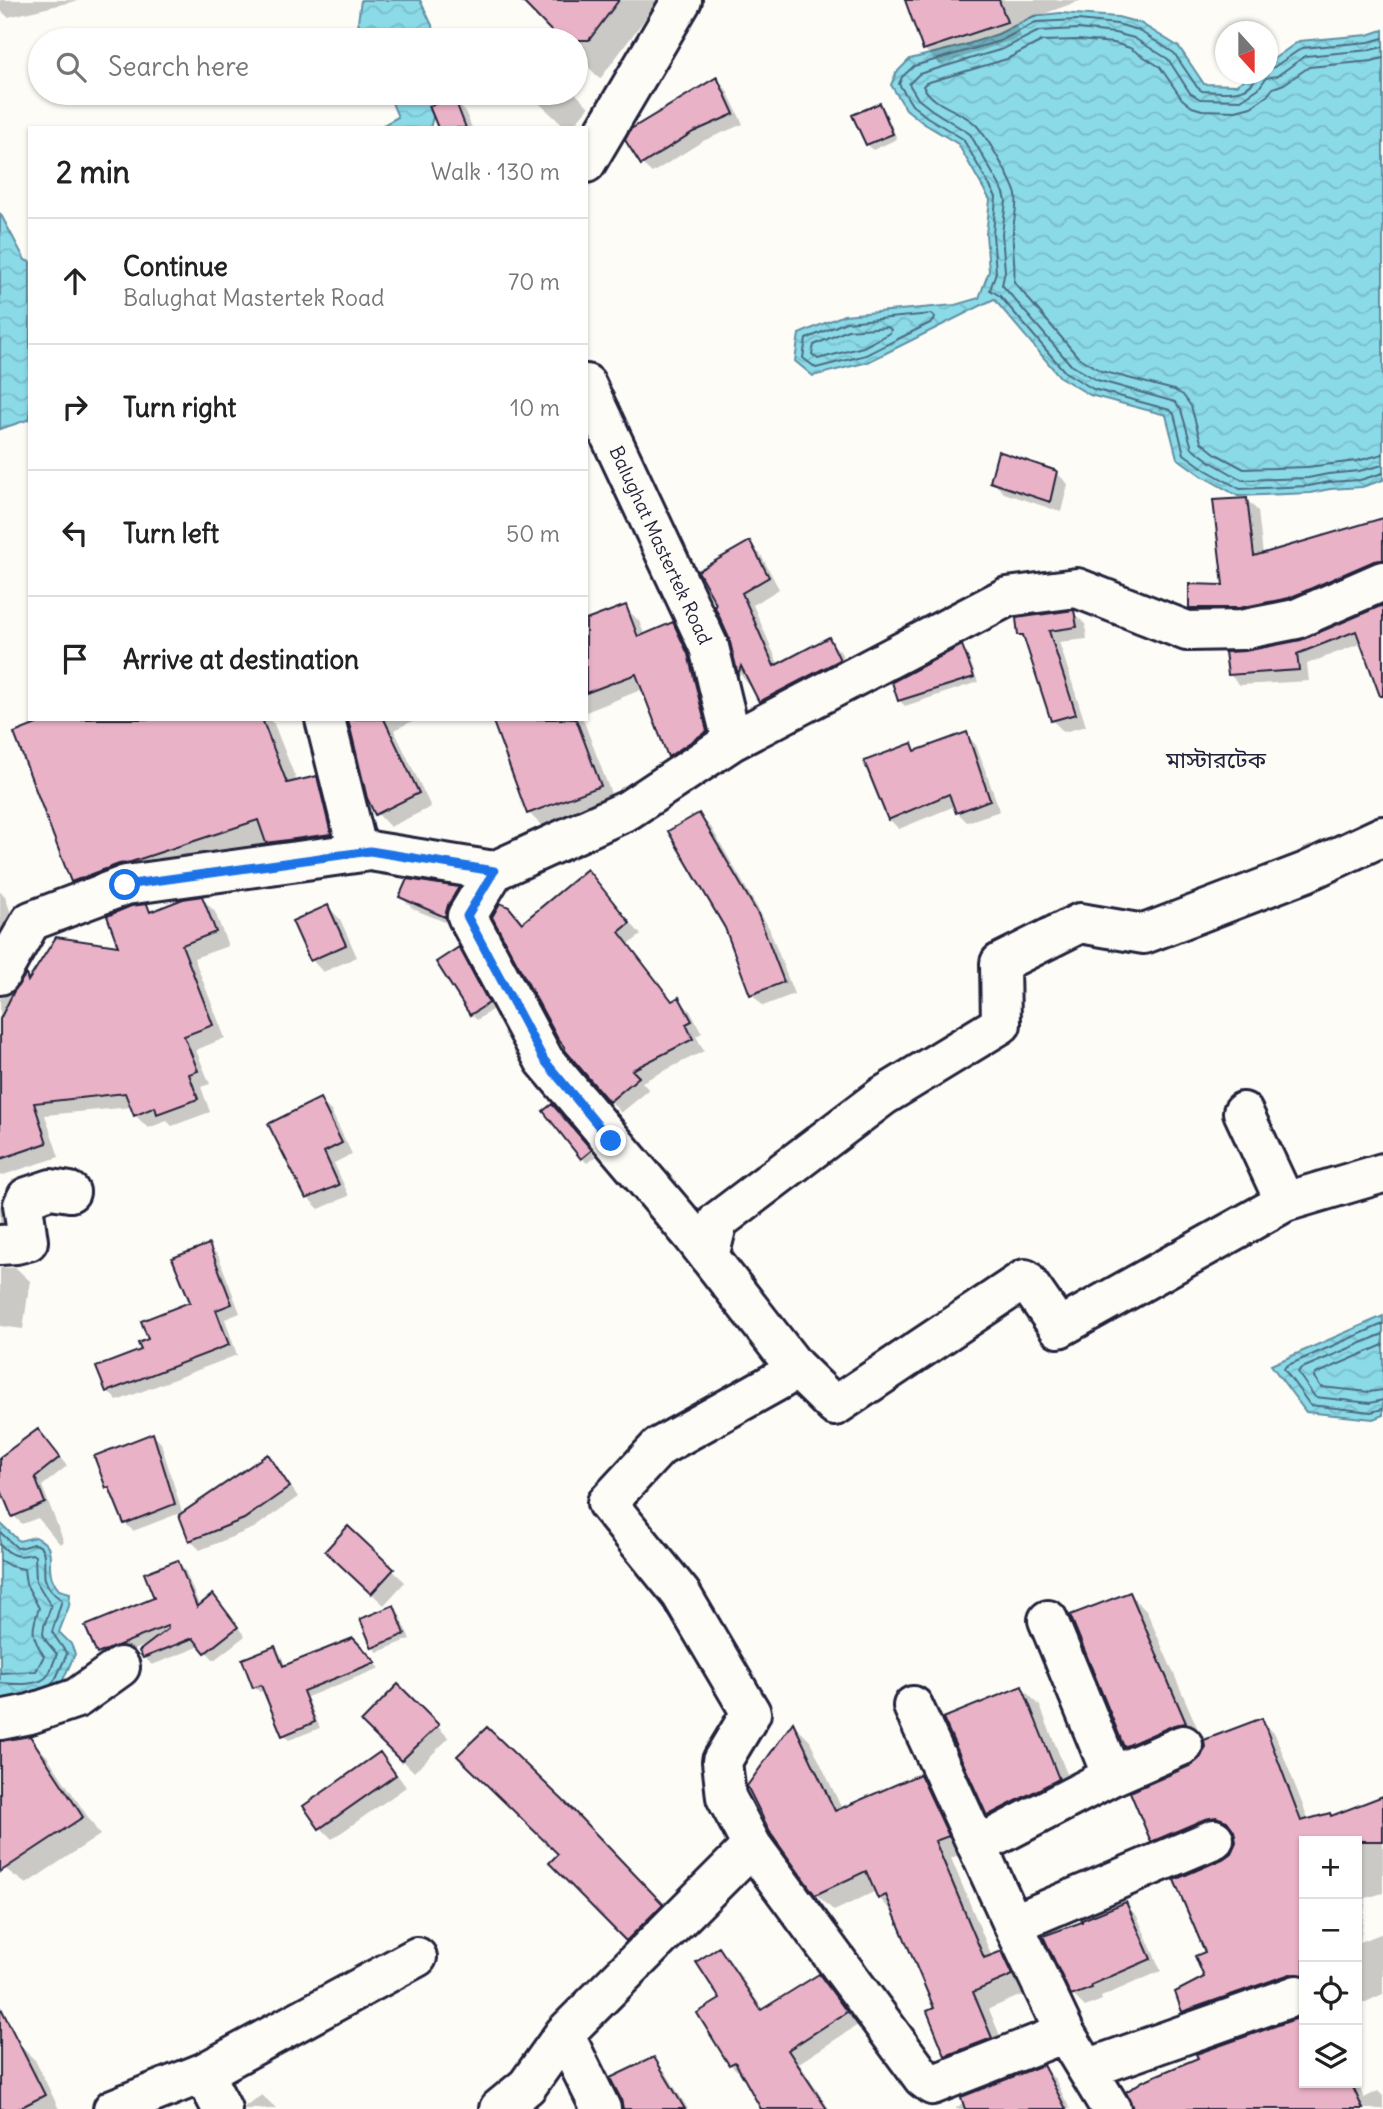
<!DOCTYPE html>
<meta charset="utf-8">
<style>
:root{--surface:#fff;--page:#f6f6f6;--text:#222;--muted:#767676;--line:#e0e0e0}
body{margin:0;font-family:Delius,"Noto Sans Bengali",sans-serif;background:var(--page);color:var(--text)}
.controls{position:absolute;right:21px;bottom:21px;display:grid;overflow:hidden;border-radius:0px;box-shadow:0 2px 5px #0004}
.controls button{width:63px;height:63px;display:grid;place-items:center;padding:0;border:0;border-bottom:2px solid var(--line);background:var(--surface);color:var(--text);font:35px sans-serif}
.compass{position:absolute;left:1215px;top:21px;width:63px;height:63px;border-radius:50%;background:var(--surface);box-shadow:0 2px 5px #0004;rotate:159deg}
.stop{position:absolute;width:21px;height:21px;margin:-16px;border:5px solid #1a73e8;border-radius:50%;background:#fff}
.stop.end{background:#1a73e8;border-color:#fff;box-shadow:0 2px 7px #0008}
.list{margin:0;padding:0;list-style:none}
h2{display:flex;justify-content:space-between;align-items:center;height:91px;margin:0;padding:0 28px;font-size:30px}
h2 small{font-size:23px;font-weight:400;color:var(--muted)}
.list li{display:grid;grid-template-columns:46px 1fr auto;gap:21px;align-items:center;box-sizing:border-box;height:126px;padding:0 28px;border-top:2px solid var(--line)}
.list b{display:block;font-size:26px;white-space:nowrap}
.list p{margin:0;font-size:23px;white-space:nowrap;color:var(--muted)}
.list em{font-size:23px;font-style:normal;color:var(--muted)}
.icon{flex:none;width:38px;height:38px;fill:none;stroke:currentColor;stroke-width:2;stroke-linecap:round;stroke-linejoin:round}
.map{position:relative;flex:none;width:1383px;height:2109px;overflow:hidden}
.search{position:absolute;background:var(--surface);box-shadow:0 2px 5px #0004;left:28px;top:28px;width:560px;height:77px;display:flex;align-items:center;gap:18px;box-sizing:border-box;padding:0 24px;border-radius:38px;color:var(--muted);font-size:26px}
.panel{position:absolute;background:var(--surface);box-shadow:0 2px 5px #0004;left:28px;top:126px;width:560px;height:595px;border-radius:0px}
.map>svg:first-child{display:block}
.water{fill:url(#water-waves);stroke:#6190a3;stroke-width:2}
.shadow{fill:#0003}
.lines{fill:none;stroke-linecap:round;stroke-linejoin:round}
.shore{stroke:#4c6c80;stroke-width:2}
.building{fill:#eab2c7;stroke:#22223b;stroke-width:2}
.minor-casing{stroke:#22223b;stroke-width:44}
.minor{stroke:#fdfcf7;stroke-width:38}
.route{stroke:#1a73e8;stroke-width:9}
.labels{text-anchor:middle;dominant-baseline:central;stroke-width:7;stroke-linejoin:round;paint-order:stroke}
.street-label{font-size:19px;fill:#22223b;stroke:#fdfcf7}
.quarter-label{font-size:23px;fill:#22223b;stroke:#fdfcf7}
</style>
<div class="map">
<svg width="1383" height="2109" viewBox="0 0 1383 2109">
<defs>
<pattern id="water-waves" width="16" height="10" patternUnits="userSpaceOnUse" patternTransform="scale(1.75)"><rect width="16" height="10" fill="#8bdae8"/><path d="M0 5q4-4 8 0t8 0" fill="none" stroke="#78bbc8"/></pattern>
</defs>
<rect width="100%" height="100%" fill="#fdfcf7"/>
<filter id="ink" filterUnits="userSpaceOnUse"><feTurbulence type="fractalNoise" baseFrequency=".0143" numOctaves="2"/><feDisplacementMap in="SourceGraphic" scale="14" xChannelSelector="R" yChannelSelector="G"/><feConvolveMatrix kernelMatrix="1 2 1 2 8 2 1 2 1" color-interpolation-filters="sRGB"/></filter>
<g filter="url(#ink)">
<path class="water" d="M361 0H420L439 40H366L358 22Z
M1060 13 1118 17 1140 23 1179 47 1204 84 1236 85 1253 74H1268V63L1299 41 1368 35 1383 30V480L1362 487 1330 489 1310 493 1238 496 1202 476 1177 458 1166 415 1090 395 1060 377 994 299 868 362 813 376 795 361 799 334 844 315 955 305 979 298 989 271 986 234 990 200 958 144 923 123 906 109 891 85 896 73 910 59 962 46 998 34 1034 16Z
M388 93H436L433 117 430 128H378L398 117Z
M0 213 25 260 30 262V419L0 429Z
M1383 1316V1415L1373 1419 1306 1412 1271 1365Z
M0 1523 19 1541 35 1537C57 1547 47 1557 51 1575 52 1580 56 1586 59 1590L70 1593 69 1606 59 1632 71 1644 75 1654 62 1682 51 1694 3 1700 0 1695Z"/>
<path class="shadow" d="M0 0H80L8 17 0 10Z
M523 0H659L600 79 576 54V40H562Z
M907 0H1082L1016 24 1021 37 940 65 924 49Z
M717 79 726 89 743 124 703 141 652 173 642 164Z
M528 93H575L589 107 571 128H566Z
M453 99 465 111 472 128H439Z
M879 105 885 110 897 139 873 150 867 144Z
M1056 472 1068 484 1061 512 1004 493 992 481Z
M1247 500 1258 511 1263 555 1383 520V574L1302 609 1203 619 1191 608 1225 587Z
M749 544 761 555 779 589 753 605 779 666 828 640 840 651 851 672 772 713 740 674 731 637Z
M625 607 639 621 645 636 673 624 686 638 720 745 683 770 669 756 643 689 586 712V622Z
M1383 607V684L1362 643 1307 664 1309 681 1240 685 1229 674 1245 653 1305 641Z
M1073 612 1085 624 1087 639 1059 642 1086 726 1064 732 1053 721 1027 641 1020 634Z
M961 648 967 653 978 682 905 706 899 700Z
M54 719H269L274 724 297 782 316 778 336 798 350 854 287 862 268 843 139 884 93 901 73 881 16 734Z
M349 719H417L394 730 431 807 390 827 377 813Z
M493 719H583L613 799 542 826 529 813Z
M966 734 976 745 1000 811 967 822 957 812 955 806 899 829 889 819 912 745 918 752Z
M699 816 711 827 769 928 794 994 763 1006 752 994Z
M587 871 641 935 629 944 673 1002 679 999 690 1011 702 1033 696 1036 704 1051 642 1082 649 1090 621 1113 566 1050 508 909 523 924Z
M408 881 458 889 469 901 457 927 413 909 401 897Z
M0 891 5 896 16 928 0 967Z
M202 898 215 912 228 946 194 958 225 1038 196 1050 210 1084 201 1087 210 1112 172 1126 167 1121 148 1128 135 1115 132 1107 45 1115 59 1157 0 1176V998L12 995 26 977 30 981 120 949 146 906 153 913Z
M328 907 340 919 357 957 323 972 312 960Z
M459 949 464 955 493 1009 477 1020 471 1014Z
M319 1100 331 1111 352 1154 334 1163 349 1196 319 1209 308 1198 270 1125Z
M558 1111 596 1157 587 1163 582 1158Z
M0 1205 14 1219 0 1241Z
M208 1246 218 1255 240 1313 225 1319 237 1355 117 1401 108 1391 150 1340 192 1304Z
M0 1268H16L30 1281 23 1329 0 1326Z
M153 1435 161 1443 183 1515 268 1457 277 1466 298 1497 254 1528 200 1550 190 1540 180 1513 133 1531 125 1523 114 1493 107 1487Z
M46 1440 67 1466 42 1486 64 1542 60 1544 38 1518 22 1524 14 1516 0 1468V1460Z
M348 1529 405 1582 384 1605 339 1563Z
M177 1562 185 1570 200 1607 213 1597 245 1636 214 1660 201 1646 152 1665 144 1657 149 1644 106 1661 98 1653 156 1599Z
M1130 1594 1147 1612 1203 1741 1193 1742 1143 1764 1125 1746Z
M394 1607 399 1613 410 1639 378 1652 373 1647Z
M352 1640 380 1668 307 1697 320 1728 289 1740 283 1735 265 1690 260 1692 254 1687 275 1648 280 1653 286 1667Z
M398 1687 449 1738 414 1772 364 1721Z
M1022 1688 1040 1706 1076 1797 1007 1833 989 1815Z
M1261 1720 1275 1734 1309 1821 1332 1818 1383 1798V1893L1366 1898 1360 1942 1383 1933V1994L1357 2006V1841H1304V1988L1197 2025 1183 2011 1206 1978 1207 1953 1232 1854 1237 1843 1236 1832 1231 1830 1220 1832 1166 1855 1152 1841 1193 1766Z
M794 1725 810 1741 842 1809 920 1776 937 1793 964 1853 951 1858 992 1957 1001 1953 1018 1970 1029 1992 989 2009 1008 2055 963 2073 946 2055 930 2012 936 2009 896 1915 879 1898 876 1891 834 1911 816 1894Z
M29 1738 47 1756 100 1835 26 1884 0 1865V1743Z
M380 1754 391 1766 406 1787 332 1839 321 1828Z
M587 1826 677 1920 642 1955 552 1863Z
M1125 1904 1137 1916 1161 1971 1101 1997 1102 2000 1085 2007 1073 1995Z
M719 1949 731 1962 764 2011 819 1976 831 1989 858 2025 799 2063 829 2109H763L744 2075 743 2076 730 2064Z
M1304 2017V2083L1357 2082 1364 2098 1378 2091 1383 2096V2109H1134L1200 2059 1198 2055Z
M17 2043 35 2060 59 2109H0V2051Z
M654 2059 665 2071 688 2109H624L622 2099Z
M1043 2067 1055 2079 1070 2109H955L964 2102Z
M262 2095 277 2109H244L245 2106Z"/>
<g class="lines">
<path class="shore" d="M1383 47 1370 50 1305 56 1277 76 1266 78 1259 88 1241 100 1200 99 1190 93 1168 59 1134 38 1115 33 1078 29 1039 31 1003 49 919 74 909 84 918 99 932 110 970 134 1004 193 1006 201 1002 234 1005 271 1002 285 1071 365 1097 380 1175 402 1181 410 1192 448 1211 462 1242 480 1308 478 1328 474 1359 471 1383 465
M1383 58 1372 61 1309 67 1284 84 1273 88 1267 96 1251 107 1236 111 1202 110 1192 107 1182 99 1160 67 1130 48 1114 43 1078 40 1042 41 1007 59 926 83 923 86C933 106 960 110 975 124 985 133 1013 182 1016 195 1018 207 1013 221 1013 233 1012 250 1016 266 1014 282L1078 357 1101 371 1174 390 1183 395 1191 406 1201 442 1216 454 1244 469 1307 467 1357 461 1383 454
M1268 69 1274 67 1302 48 1369 42 1383 38
M1256 74C1253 97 1219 92 1202 91L1197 87 1174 53 1138 30 1117 24 1078 20 1036 22 1000 41 914 66 902 77 899 84 912 105 927 117 963 139 996 197 993 234 996 272 990 290 1000 296 1065 372 1093 389 1170 410 1174 414 1184 454 1206 470 1240 489 1309 486 1329 482 1360 480 1383 473
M932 314 935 317 934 321 866 355 816 368 803 358 806 339 846 322Z
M888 327 891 330 890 333 863 347 818 359 812 354 814 345 848 330Z
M1383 1324 1286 1366 1284 1369 1310 1405 1371 1412 1383 1409
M1383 1334 1300 1369 1298 1373 1315 1397 1370 1403 1383 1400
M1383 1345 1316 1374 1314 1377 1321 1387 1369 1392 1383 1390
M0 1532 17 1548C23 1548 28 1545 33 1544 50 1544 42 1570 45 1579 48 1589 54 1595 62 1600L52 1632 67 1654 56 1678 51 1685
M0 1544C11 1556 17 1558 32 1554L35 1556 36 1581 51 1606 44 1626 43 1634 46 1641 57 1654C54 1660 52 1669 48 1675 40 1687 13 1684 0 1683
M0 1560 10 1566 24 1569 26 1584 39 1608C31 1630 31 1636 44 1656L36 1671 0 1673"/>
</g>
<path class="building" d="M521 0H619L589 40H560Z
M905 0H999L1007 22 923 50Z
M717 77 734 114 693 132 641 165 625 140 631 129Z
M454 97 466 128H438L429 106Z
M880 103 893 134 866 145 852 115Z
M998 451 1057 471 1050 502 990 482Z
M1247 498 1254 556 1383 518V560L1374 561 1289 598 1239 608H1189V584L1223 585 1213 500Z
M750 541 769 577 742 593 774 666 829 637 840 660 759 702 741 666 738 675 729 638 714 605 716 604 698 571Z
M626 605 638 637 673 622 688 654 707 731 668 757 636 674 586 693V620Z
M1383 605V696H1380L1356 631 1297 654 1299 670 1228 675 1225 652 1245 651 1301 640Z
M1074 610 1077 627 1049 631 1076 714 1051 721 1023 635H1018L1016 618Z
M962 645 974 677 898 701 892 682Z
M49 719H262L287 783 317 776 331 834 266 843 258 820 131 862 119 864 71 882 14 733Z
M348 719H384L419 793 375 815 367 798Z
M492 719H576L601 786 527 814Z
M967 732 990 800 956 813 949 794 888 820 864 761 912 743 915 751Z
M699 813 758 914 784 982 750 995 725 928 668 831Z
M587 869 630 923 619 932 672 1001 679 997 692 1021 686 1024 693 1039 632 1070 639 1077 609 1102 564 1049 565 1048 558 1039 492 917 500 903 509 907 522 923Z
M407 879 459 887 448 905 445 917 399 897Z
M202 896 216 932 182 945 213 1025 184 1036 198 1071 189 1074 198 1099 157 1114 155 1107 134 1116 125 1093 34 1103 47 1143 0 1159V1019L14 991 26 974 28 981 56 937 118 946 107 916 131 906 147 904 150 912 183 899Z
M328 905 346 945 310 961 292 921Z
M459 947 489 1003 470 1015 436 962Z
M320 1098 342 1143 324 1152 339 1185 306 1199 268 1124Z
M552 1104 592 1150 581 1159 543 1111Z
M209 1244 232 1304 216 1310 229 1345 106 1392 96 1367 141 1350 138 1343 148 1339 141 1321 190 1302 172 1258Z
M38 1429 60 1457 35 1477 45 1503 12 1517 0 1488V1457Z
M153 1433 175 1504 124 1524 109 1487 106 1488 94 1456Z
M268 1454 290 1487 244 1519 189 1541 179 1515Z
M348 1526 394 1569 371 1594 325 1551Z
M178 1560 197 1607 213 1594 238 1627 205 1653 193 1638 143 1658 139 1651 168 1629 167 1626 97 1654 85 1626 154 1598 144 1573Z
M1130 1592 1186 1723 1174 1725 1124 1747 1070 1615Z
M394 1605 405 1634 372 1648 360 1619Z
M353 1638 376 1662 303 1691 315 1722 282 1736 261 1685 253 1688 242 1659 275 1646 283 1666Z
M398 1684 439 1725 401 1761 361 1722Z
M1022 1686 1059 1779 987 1816 943 1718Z
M1262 1718 1301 1821 1330 1813 1331 1816 1383 1796V1841H1304V1975L1290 1974 1182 2012 1175 1992 1204 1977 1195 1956 1205 1952 1174 1880 1223 1859 1231 1853 1236 1842 1234 1831 1227 1821 1216 1817 1205 1819 1151 1842 1130 1792 1192 1765 1201 1757 1205 1748 1204 1740Z
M793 1722 835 1811 920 1774 949 1836 935 1841 984 1958 1002 1951 1013 1975 973 1992 992 2038 945 2056 927 2011 934 2008 886 1895 878 1899 866 1871 815 1895 771 1834 747 1786Z
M487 1727 572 1809 663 1904 626 1941 549 1863 558 1854 457 1756Z
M30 1736 83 1817 0 1872V1741Z
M380 1752 396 1775 319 1829 303 1806Z
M1126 1902 1151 1959 1091 1985 1092 1988 1071 1996 1043 1936 1082 1922V1920Z
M719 1947 761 2010 819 1974 847 2012 788 2050 827 2109H761L735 2062 729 2065 697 2013 720 1999 696 1962Z
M0 2006 45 2095 18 2109H0Z
M1304 2016V2083H1351L1363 2109H1133L1126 2092 1143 2081 1198 2058 1196 2054Z
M654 2057 685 2109H623L621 2099 610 2078Z
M1043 2065 1066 2109H965L961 2097Z"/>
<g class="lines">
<g class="minor-casing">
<path id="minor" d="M586 163 682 0
M325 719 358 852
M732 741 1007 597 1077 588 1187 631 1241 630 1296 619 1383 581
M494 871 467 916 544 1060 693 1236 794 1366
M0 975 31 921 126 885 370 851 494 871 628 810 732 741 709 647 586 384
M1243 1112 1285 1202
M0 1245 16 1244 28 1241 23 1205 27 1197 51 1189 70 1192
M709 1257 718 1221 883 1096 1001 1024 1000 963 1080 923 1144 934 1306 872 1383 836
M1048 1620 1112 1776
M913 1706 1013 1924
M0 1720 30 1714 77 1698 120 1667
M752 1846 923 2078 932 2085 1065 2033
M977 1846 1112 1776 1183 1745
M564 2034 601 2109
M1087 2069 1297 1995
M203 2073 417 1957
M113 2109 203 2073 222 2109
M499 2109 527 2086 564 2034 752 1846 726 1797 722 1761 751 1713 681 1594 607 1503 659 1447 781 1379 794 1366 835 1406 1025 1279 1059 1328 1285 1202 1383 1173
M1111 2109 1065 2033 1013 1924 1214 1839"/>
</g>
<use href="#minor" class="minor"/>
</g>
</g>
<g class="lines" filter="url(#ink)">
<path class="route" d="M125 885 370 851 494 871 467 916 544 1060 611 1141"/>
</g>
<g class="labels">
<g class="street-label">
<text transform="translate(661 545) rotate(65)">Balughat Mastertek Road</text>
</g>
<g class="quarter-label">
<text x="1216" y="759">মাস্টারটেক</text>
</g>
</g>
</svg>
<div class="controls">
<button>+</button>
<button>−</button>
<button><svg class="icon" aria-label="locate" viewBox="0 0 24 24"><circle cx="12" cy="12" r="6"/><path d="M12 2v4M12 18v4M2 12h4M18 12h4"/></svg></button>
<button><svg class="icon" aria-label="layers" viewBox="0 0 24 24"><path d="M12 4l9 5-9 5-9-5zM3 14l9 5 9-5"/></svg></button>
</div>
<svg class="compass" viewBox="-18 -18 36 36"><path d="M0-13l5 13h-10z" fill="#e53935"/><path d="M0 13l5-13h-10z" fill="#767676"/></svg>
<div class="stop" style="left:125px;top:885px"></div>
<div class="stop end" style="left:611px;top:1141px"></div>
<div class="search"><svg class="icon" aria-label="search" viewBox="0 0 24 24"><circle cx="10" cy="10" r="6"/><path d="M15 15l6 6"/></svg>Search here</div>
<section class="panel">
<h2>2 min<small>Walk · 130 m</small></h2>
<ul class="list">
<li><svg class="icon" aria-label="ahead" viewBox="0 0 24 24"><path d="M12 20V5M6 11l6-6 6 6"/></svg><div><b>Continue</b><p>Balughat Mastertek Road</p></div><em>70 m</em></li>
<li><svg class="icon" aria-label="right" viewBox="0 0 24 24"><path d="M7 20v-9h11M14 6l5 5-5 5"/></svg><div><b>Turn right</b></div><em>10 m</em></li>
<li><svg class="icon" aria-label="left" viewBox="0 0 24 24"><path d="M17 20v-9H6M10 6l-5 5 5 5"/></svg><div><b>Turn left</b></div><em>50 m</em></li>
<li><svg class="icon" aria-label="arrive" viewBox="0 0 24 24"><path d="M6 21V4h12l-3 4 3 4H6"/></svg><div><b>Arrive at destination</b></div></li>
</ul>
</section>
</div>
